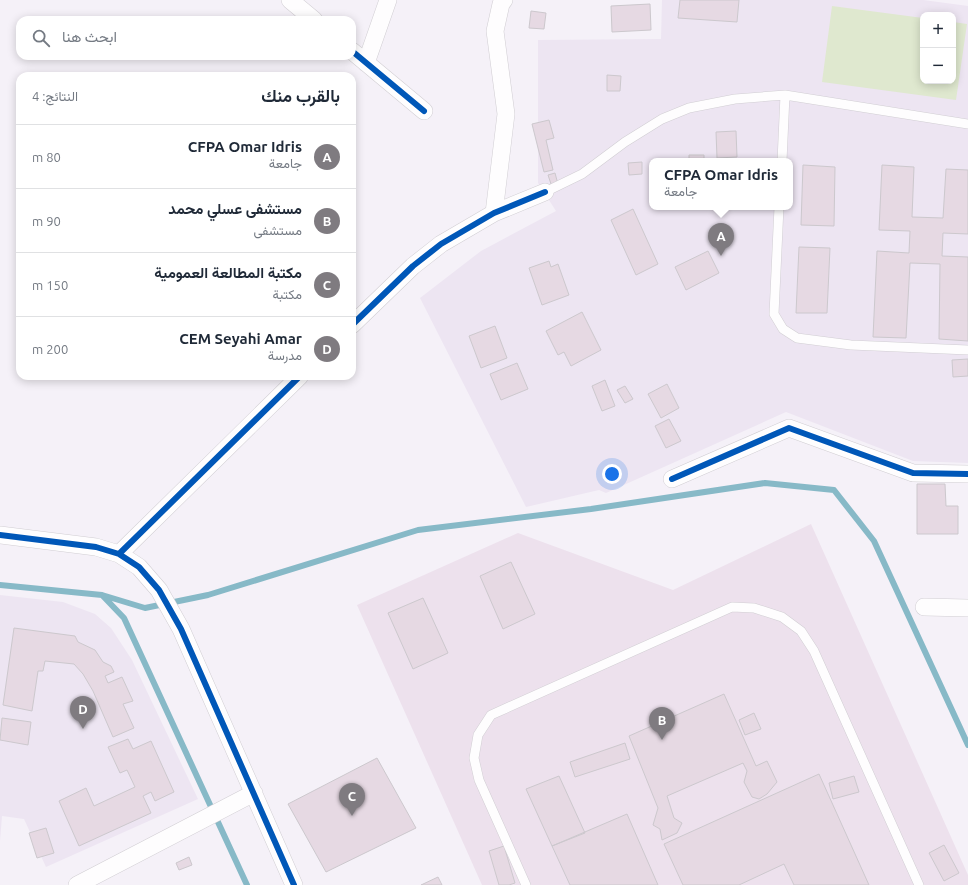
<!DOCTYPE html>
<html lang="ar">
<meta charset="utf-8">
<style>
:root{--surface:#fff;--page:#f2f2f3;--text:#1f2937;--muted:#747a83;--line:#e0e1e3;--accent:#7f7b80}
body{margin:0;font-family:Ubuntu,Vazirmatn,sans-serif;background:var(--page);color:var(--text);direction:rtl}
.controls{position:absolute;right:12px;top:12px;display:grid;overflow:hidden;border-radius:8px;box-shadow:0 2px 10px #0003}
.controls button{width:36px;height:36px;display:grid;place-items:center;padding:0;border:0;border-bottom:1px solid var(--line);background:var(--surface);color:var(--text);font:20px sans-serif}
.you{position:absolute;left:612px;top:474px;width:14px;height:14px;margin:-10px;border:3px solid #fff;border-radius:50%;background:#1a73e8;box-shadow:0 0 0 6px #1a73e833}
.badge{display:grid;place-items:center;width:26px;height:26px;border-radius:50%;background:var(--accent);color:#fff;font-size:13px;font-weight:700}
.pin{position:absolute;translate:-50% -33px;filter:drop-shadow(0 1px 2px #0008)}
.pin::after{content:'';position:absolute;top:21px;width:14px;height:12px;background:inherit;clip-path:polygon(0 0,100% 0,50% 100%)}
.popup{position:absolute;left:649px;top:158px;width:144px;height:52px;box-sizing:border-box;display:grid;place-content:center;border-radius:8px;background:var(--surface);filter:drop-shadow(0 1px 3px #0005);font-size:13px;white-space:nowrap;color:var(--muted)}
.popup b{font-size:15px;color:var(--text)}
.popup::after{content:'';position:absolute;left:50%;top:100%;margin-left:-8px;border:8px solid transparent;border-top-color:var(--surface)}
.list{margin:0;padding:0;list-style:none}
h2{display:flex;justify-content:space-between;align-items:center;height:52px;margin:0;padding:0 16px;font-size:17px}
h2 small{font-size:13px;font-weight:400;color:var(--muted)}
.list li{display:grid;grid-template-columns:26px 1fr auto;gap:12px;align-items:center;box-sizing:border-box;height:64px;padding:0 16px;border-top:1px solid var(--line)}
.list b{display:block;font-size:15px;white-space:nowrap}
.list p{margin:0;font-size:13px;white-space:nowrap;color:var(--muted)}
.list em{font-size:13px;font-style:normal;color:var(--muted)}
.icon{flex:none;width:22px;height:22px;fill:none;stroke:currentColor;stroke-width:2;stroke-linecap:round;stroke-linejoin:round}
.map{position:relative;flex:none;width:968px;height:885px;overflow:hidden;direction:ltr}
.search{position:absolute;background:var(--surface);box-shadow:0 2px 10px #0003;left:16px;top:16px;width:340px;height:44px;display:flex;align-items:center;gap:10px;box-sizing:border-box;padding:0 14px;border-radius:12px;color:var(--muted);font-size:15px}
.panel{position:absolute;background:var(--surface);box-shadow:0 2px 10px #0003;left:16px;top:72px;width:340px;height:308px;border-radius:12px;direction:rtl}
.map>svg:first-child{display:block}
.built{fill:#ede5f2;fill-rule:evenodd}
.medical{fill:#ede1ed}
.green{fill:#dfe8cf}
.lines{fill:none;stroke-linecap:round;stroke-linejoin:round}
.stream{stroke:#87b9c7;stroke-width:6}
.building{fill:#e6d9e3;stroke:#ccc8cd}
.service-casing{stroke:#d1ced3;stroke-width:10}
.minor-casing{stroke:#d1ced3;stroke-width:18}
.service{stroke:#fefdfe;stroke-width:9}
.minor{stroke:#fefdfe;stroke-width:17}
.cycleway-casing{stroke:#fff;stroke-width:8}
.cycleway{stroke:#0057b8;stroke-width:6}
</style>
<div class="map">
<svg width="968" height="885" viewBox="0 0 968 885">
<rect width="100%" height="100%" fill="#f5f1f8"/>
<path class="built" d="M662 0H923L968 6V463L913 461 786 412 606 493 599 490 526 507 420 298 481 251 556 211 538 183V40L661 39ZM923 15H953V81H923ZM652 161H790V207H652Z
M0 595 63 602 95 614 111 628 132 660 198 799 46 867 24 819 2 816 0 841Z"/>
<path class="medical" d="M811 524 968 875V885H482L357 605 518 533 673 590Z"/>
<path class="green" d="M832 6 923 18V81H953V22L967 24 956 100 822 82Z"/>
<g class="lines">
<path class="stream" d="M0 585 102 595 124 618 247 885
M102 595 145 608 208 595 418 530 591 509 765 483 834 490 874 541 968 745"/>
</g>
<path class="building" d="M680 0H739L737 22 678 18Z
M650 4 651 30 612 32 611 6Z
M531 11 546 13 544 29 529 28Z
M607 75 621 76 620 91H607Z
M549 120 554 138 546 140 553 170 544 172 532 124Z
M736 131 737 157 717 158 716 132Z
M689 155H704V161H689Z
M642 162V174L629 175 628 163Z
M803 165 835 167 834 226 801 225Z
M882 165 914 167 912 217 943 218 946 169 968 170V234L943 233 942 256 968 257V341L939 339 940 264 910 263 906 338 873 337 877 251 909 253 910 231 879 230Z
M555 173 559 188 553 190 548 175Z
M633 209 658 264 636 275 611 220Z
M799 247 830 248 827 313H796Z
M708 251 719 273 686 290 675 267Z
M549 261 551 267 558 264 569 295 542 305 529 268Z
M582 312 601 350 571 366 564 352 558 355 546 331Z
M495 326 507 358 481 368 469 336Z
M968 359V376L953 377 952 360Z
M517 363 528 389 501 400 490 374Z
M605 380 615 406 602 411 592 386Z
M667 384 679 408 661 418 648 394Z
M625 386 633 399 625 403 617 390Z
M669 419 681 441 666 448 655 426Z
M917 484H945L946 506H958V534H917Z
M511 562 535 614 503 629 480 576Z
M423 598 448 653 413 669 388 613Z
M14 628 75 636 78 642 95 650 103 662 111 666 114 672 105 676 108 683 122 677 133 701 123 704 134 728 113 737 93 691 83 674 74 664 45 661 43 671H38L32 711 3 705Z
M724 694 756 766 767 761 777 782 767 794 759 799 752 797 744 782 747 771 743 763 667 796 674 818 682 823 677 833 662 840 660 829 653 825 658 808 629 736Z
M754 713 761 729 745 735 739 720Z
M2 718 31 722 28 745 0 740Z
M128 739 133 749 151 741 174 792 155 801 151 792 143 796 151 813 79 846 59 801 86 788 94 806 135 787 127 770 120 773 108 747Z
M625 743 630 759 575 777 570 762Z
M377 758 416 828 326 872 288 804Z
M819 774 869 885H794L784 864 739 885H683L664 844Z
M559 776 585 833 552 846 526 789Z
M854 776 859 792 833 799 829 783Z
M627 814 658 885H570L552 846Z
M46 828 54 853 37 858 29 833Z
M944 845 959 873 944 881 929 853Z
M504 846 515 883 509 885H499L489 851Z
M189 857 192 865 179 870 176 863Z
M438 877 442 885H421Z"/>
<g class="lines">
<g class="service-casing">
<path id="service" d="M785 95 968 124
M545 192 582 174 625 142 662 119 689 108 735 99 785 95 782 161
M779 207 774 314 783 329 797 338 851 345 968 350
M526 885 479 780 474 758 478 735 491 715 732 607 754 608 782 617 801 631 814 651 919 885"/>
</g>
<g class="minor-casing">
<path id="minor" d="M290 0 314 20
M352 51 424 111
M366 63 388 0
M494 213 506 114 495 31 501 4 504 0
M352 325 413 266 441 244 494 213 545 192
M672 479 789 428 913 473 968 474
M0 535 96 547 119 554 139 567 159 590 181 629 294 885
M119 554 300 376
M924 607 968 608
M77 885 254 793"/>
</g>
<use href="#service" class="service"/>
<use href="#minor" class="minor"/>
<g class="cycleway-casing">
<path id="cycleway" d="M352 51 424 111
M352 325 413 266 441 244 494 213 545 192
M672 479 789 428 913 473 968 474
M0 535 96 547 119 554 139 567 159 590 181 629 294 885
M119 554 300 376"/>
</g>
<use href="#cycleway" class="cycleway"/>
</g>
</svg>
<div class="controls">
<button>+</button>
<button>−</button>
</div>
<div class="you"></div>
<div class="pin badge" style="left:721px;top:256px">A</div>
<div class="popup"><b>CFPA Omar Idris</b>جامعة</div>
<div class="pin badge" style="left:662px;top:740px">B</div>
<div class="pin badge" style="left:352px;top:816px">C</div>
<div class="pin badge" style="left:83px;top:729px">D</div>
<div class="search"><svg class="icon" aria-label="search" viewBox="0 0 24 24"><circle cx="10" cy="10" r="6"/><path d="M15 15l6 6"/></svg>ابحث هنا</div>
<section class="panel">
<h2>بالقرب منك<small>النتائج: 4</small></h2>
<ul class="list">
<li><span class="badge">A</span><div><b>CFPA Omar Idris</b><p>جامعة</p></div><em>80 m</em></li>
<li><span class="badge">B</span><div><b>مستشفى عسلي محمد</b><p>مستشفى</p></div><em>90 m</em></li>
<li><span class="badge">C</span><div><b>مكتبة المطالعة العمومية</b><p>مكتبة</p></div><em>150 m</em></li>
<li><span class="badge">D</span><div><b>CEM Seyahi Amar</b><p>مدرسة</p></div><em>200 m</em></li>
</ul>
</section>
</div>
